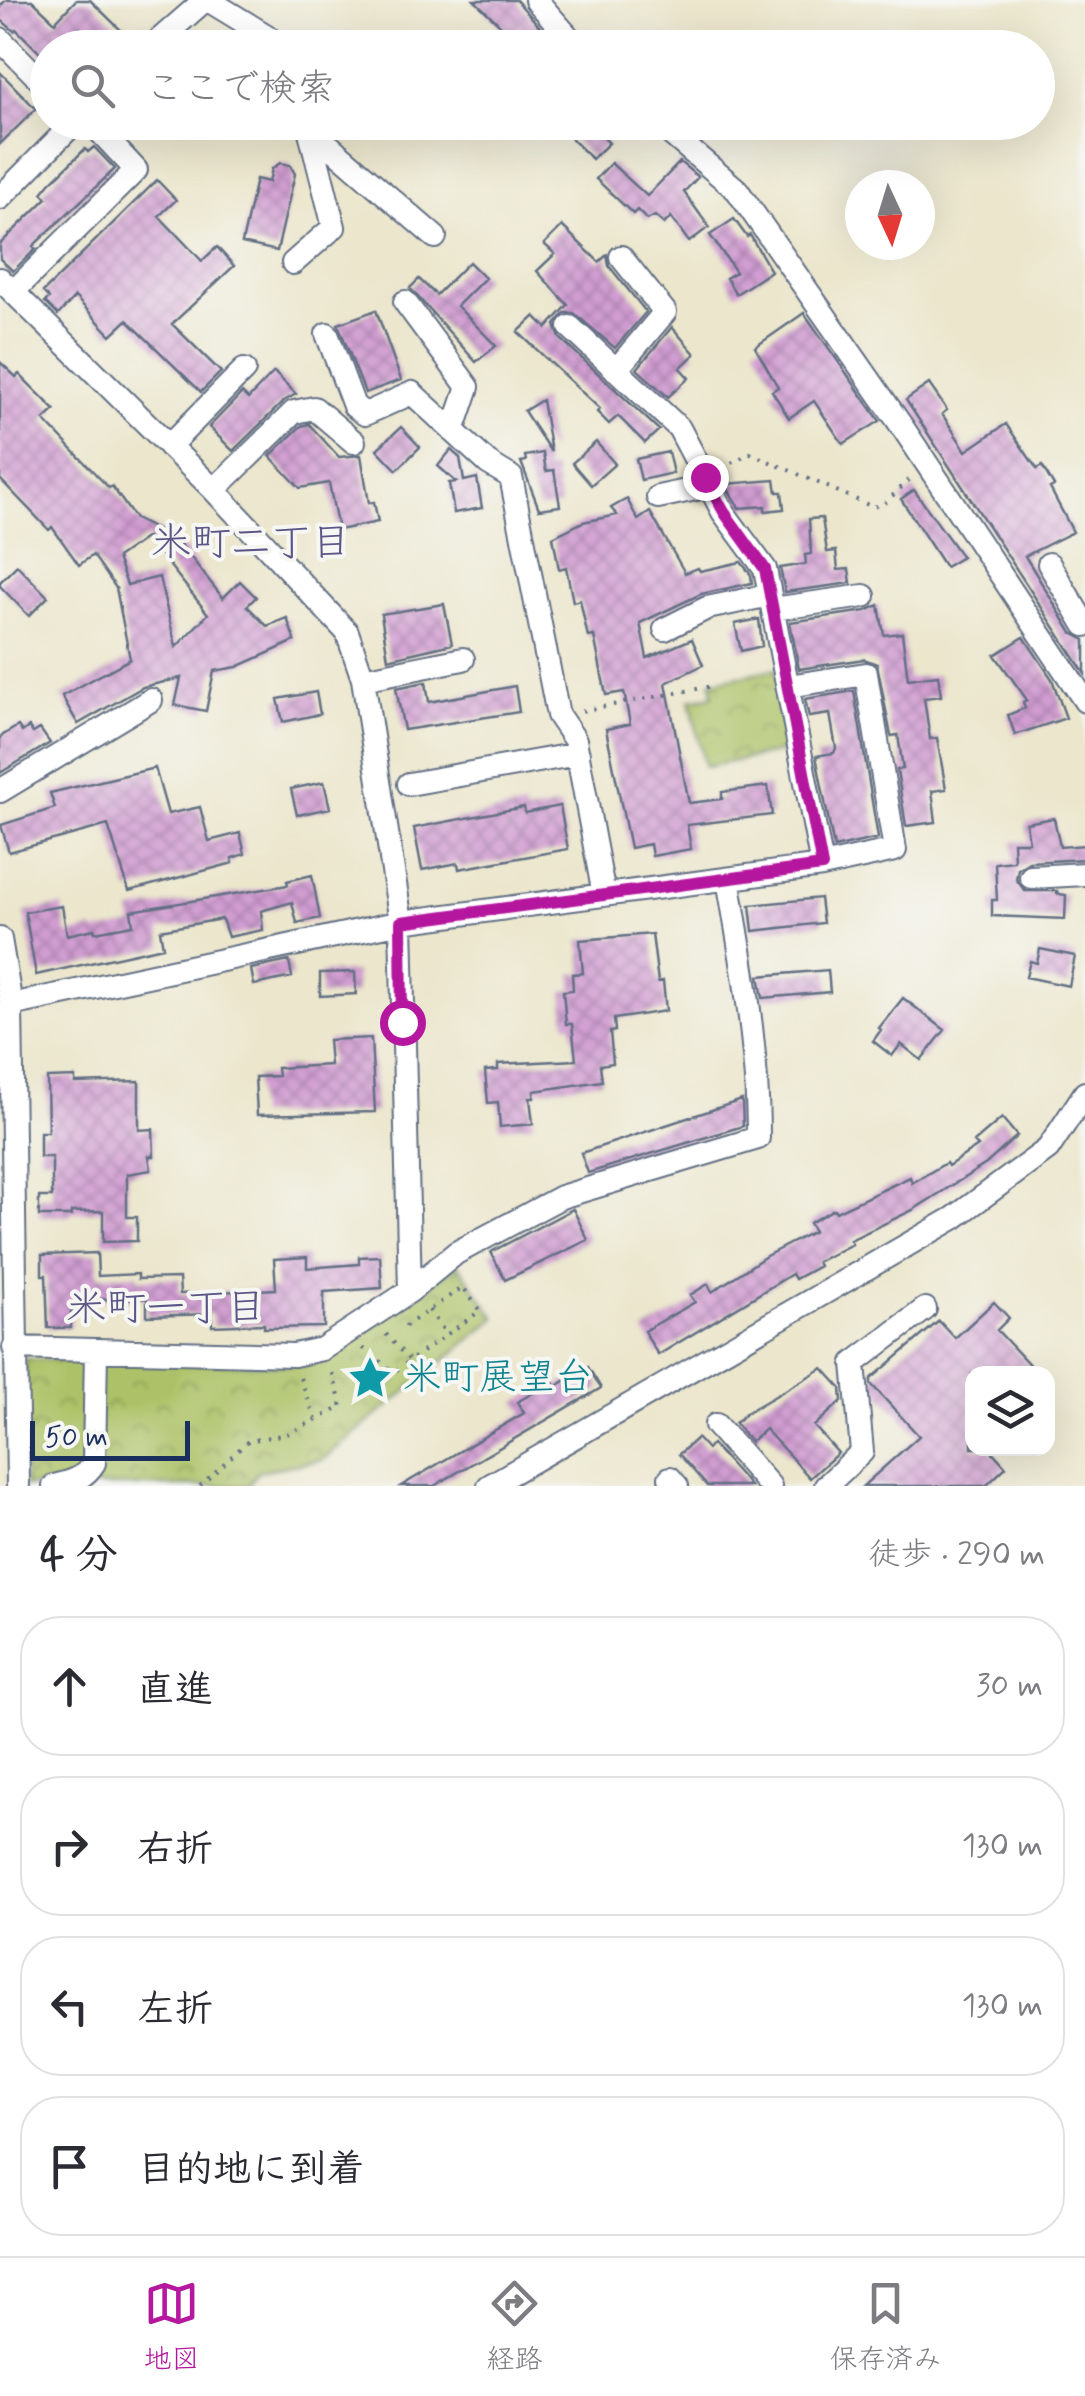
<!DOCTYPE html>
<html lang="ja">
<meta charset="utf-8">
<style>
:root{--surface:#fff;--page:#f7f7f7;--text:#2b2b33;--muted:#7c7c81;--line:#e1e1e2;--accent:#b5179e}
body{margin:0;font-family:Mynerve,"Klee One",sans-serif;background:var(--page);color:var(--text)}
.controls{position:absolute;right:30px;bottom:30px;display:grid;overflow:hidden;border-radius:20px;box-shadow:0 10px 40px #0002}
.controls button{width:90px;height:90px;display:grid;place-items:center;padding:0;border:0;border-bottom:2px solid var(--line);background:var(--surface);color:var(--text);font:50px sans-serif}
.compass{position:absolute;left:845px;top:170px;width:90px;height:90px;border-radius:50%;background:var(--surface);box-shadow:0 10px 40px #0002;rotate:176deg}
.scale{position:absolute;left:30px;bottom:25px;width:160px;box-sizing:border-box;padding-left:10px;border:5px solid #1b2f5e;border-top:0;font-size:28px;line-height:35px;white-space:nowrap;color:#1b2f5e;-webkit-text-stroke:8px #f6f6f2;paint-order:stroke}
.stop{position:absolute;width:30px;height:30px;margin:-22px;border:8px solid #b5179e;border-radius:50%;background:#fff}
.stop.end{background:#b5179e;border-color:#fff;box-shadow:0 2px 10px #0008}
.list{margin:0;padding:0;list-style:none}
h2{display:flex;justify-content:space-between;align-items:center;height:130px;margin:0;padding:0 40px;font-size:42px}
h2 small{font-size:32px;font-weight:400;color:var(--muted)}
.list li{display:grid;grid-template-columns:65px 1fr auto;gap:30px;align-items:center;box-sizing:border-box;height:140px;margin:0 20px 20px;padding:0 20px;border:2px solid var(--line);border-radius:40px}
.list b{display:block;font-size:38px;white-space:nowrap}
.list em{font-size:32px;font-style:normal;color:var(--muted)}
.icon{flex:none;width:55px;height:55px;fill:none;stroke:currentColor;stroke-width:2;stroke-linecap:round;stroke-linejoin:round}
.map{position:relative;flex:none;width:1085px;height:1486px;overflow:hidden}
.search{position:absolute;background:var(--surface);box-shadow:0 10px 40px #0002;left:30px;right:30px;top:30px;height:110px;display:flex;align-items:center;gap:25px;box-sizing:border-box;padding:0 35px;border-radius:55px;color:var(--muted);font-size:38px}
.sheet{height:770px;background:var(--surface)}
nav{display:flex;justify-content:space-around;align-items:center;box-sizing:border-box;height:140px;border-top:2px solid var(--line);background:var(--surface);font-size:28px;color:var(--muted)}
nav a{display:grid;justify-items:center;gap:5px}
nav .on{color:var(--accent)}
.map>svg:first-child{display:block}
.park{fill:url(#park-crowns);stroke:#647862;stroke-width:2.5}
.building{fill:url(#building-cross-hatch);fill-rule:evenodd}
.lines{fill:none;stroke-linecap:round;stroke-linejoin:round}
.minor-casing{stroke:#646f84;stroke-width:26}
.path{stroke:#646f84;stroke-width:4;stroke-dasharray:2.5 8;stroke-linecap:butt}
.minor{stroke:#fff;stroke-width:22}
.route{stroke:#b5179e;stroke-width:12}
.labels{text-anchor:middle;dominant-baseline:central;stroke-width:8;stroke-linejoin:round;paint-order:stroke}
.culture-label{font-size:38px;fill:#0d838f;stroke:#f6f6f2;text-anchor:start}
.neighbourhood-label{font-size:40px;fill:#5b5687;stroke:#f6f6f2}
</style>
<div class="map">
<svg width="1085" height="1486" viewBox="0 0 1085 1486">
<defs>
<pattern id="park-crowns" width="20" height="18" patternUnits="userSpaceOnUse" patternTransform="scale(2.5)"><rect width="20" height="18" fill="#adc267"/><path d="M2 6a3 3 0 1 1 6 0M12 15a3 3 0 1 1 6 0" fill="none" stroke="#8c9e58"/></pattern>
<pattern id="building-cross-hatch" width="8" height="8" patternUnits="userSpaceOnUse" patternTransform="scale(2.5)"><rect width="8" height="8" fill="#d29ed2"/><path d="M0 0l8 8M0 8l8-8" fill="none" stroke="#aa81ae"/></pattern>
</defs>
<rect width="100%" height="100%" fill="#f6f6f2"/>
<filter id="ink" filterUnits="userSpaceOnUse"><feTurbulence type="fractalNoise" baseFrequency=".01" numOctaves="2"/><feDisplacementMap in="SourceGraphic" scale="20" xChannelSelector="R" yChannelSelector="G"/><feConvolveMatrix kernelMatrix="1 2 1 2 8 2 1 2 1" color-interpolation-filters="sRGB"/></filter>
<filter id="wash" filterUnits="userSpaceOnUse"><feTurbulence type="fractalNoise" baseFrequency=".0048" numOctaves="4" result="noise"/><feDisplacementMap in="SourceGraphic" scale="40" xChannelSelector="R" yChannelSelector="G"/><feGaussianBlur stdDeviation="2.25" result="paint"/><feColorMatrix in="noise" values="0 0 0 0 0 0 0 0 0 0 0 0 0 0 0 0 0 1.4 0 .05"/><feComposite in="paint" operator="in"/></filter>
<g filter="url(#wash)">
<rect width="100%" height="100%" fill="#ebe6cc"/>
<path class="park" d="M775 669 791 750 705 767 690 700 713 696 711 682Z
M458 1265 496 1318 322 1460 258 1471 248 1486H25V1359L299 1365 327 1360Z"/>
<g id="blocks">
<path class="building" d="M6 0H32L55 22 76 0H90L125 34 112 48H100L80 28 60 48H48V61L16 29 14 31 0 19V6Z
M474 0H516L547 35 534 48H524Z
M0 72 36 109 0 144Z
M575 122H608L598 132 609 143 592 159 565 132Z
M94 147 115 169 33 246 36 249 13 271 0 259V244L47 198 42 193 51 182 85 149 88 152Z
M680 162 698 177 684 192 709 227 689 242 671 217 664 224 655 216 647 220 637 210 633 214 596 179 611 163 647 196Z
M280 163 290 165 295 174 277 251 242 243 256 179 269 182 272 169Z
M157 180 176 200 159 216 202 261 217 247 234 266 172 324 221 372 201 392 127 320 111 335 75 297 58 315 45 302 49 298 43 292Z
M734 219 747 237 750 235 771 271 736 294 726 278 736 272 710 235Z
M562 226 599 262 607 255 609 266 646 312 615 348 574 313H565L555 325 560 338 659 430 645 443 618 416 609 424 597 412 600 409 518 332 535 316 547 328 568 305 537 271 555 254 544 244Z
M469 262 485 278 457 306 496 346 476 362 410 288 419 279 436 295Z
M376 310 401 380 365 393 338 324Z
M804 313 880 421 843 444 814 401 789 418 772 391 778 387 755 347Z
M672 327 695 354 680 368 689 378 668 397 637 369Z
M0 362 16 377 19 374 55 410 44 420 109 488 112 486 135 519 177 540 223 598 240 581 256 597 247 606 267 626 287 618 295 641 237 667 214 671 206 711 175 705 181 678 143 687 78 724 62 696 130 659 116 588 93 555 79 565 52 527 49 530 0 479ZM147 537 208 614 176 647 159 577 127 585 117 558Z
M274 372 296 394 284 401 233 451 209 427 242 393 248 399Z
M929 384 947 410 942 414 966 451 1006 424 1037 469 1042 466 1054 486 1050 488 1073 532 1025 556 1072 633 1085 640V674L906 400Z
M542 400 551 452 524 411Z
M309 424 339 457 361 455 369 503 374 502 378 522 338 530 329 483 300 488 270 456 301 426Z
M401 427 420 447 397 470 377 449Z
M596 442 615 464 591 485 572 463Z
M451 450 460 458 464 481 477 478 482 508 454 513 449 483 456 482 438 466Z
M668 452 673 473 641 480 636 459Z
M543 453 546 471 554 470 560 506 539 509 521 462 526 461 525 456Z
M775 480 777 492H782L784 509 765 511V506L739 508 725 484Z
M914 490 962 557 945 567 901 499Z
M627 499 638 520 650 512 685 573 698 568 700 571 741 562 751 575 752 583 701 594 640 623 647 658 692 639 703 665 666 683 689 803 722 799V792L768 786 772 815 687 825 691 849 652 856 650 844 630 848 606 729 630 724 624 692 606 695 594 636 588 637 580 600 573 602 566 567 559 569 553 537 583 522 617 515 611 508Z
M822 518 827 552 836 551 838 570 849 569 851 583 785 592 780 568 806 564 805 555 811 554 809 519Z
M17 565 48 597 29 616 0 586V582Z
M444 604 452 644 388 659 381 614Z
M879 605 884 635 902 633 908 679 938 675 941 696 924 698 930 739 937 738 946 789 932 791 936 822 906 826 897 770 903 769 898 735 891 736 877 664 864 659 799 669 790 622 866 611Z
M759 619 762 646 741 651 735 624Z
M1024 637 1052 679 1066 718 1015 735 1008 715 1025 708 1023 702 1027 700 995 655Z
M426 682 429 702 515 686 519 712 404 730 396 688Z
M854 691 878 838 834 848 816 756 834 753 836 748 830 714 809 717 805 699Z
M316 692 320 714 283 722 278 699Z
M18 726 22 732 29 727 33 733 40 729 50 743 0 773V737Z
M155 768 168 814 200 807 209 841 240 833 245 854 232 858 233 863 129 891 108 825 9 852 1 825 55 808 50 793Z
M324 782 330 808 297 815 291 789Z
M560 806 568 849 459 869 458 863 422 870 414 828 524 807 525 813Z
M1054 818 1060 847 1085 845V859L1029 862 1018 869 1016 879 1025 891H1057V894L1066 895 1065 919 992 916V900H997L995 863 1014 861 1013 842H1029L1026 823Z
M312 875 320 918 297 923 292 902 261 911 263 930 228 937 222 919 160 930 163 947 36 975 25 912 62 906 67 935 94 929 95 932 133 925 131 911 288 885 287 881Z
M820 898 823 923 753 931 750 905Z
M652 934 658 982 663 981 666 1011 614 1019 615 1031 610 1032 613 1063 600 1065 602 1081 534 1091V1098H530L533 1124 500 1127 498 1102 488 1103 485 1071 498 1070V1064L576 1060 572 1024H566L563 991 573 990 572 974 583 973 580 940Z
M1040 949 1075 956 1069 986 1026 977 1030 961 1037 963Z
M289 961 292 977 254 985 251 969Z
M828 970 830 992 763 998 759 976Z
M355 972 356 994 320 996V973Z
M903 998 945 1030 921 1060 901 1044 892 1056 873 1041 881 1030 879 1028Z
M371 1038 375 1112 257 1115 255 1077 278 1076 277 1068 330 1065 328 1040Z
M75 1077V1083L139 1081V1130L153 1129 154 1156H149L151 1170 127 1174V1217H137V1241L103 1242V1211L71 1212V1216H39V1197H52V1157H40V1132H48L47 1078Z
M742 1100 743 1126 588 1173 581 1153Z
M1002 1118 1017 1136 986 1164 913 1210 850 1240 852 1244 817 1262 819 1266 795 1279 792 1274 658 1355 644 1331 695 1302 690 1295 708 1284 712 1292 766 1256 814 1231 809 1223 834 1209 836 1212 910 1177 912 1183 946 1163 948 1166 978 1146 974 1142Z
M573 1209 588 1240 505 1280 491 1252Z
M97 1253 98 1276 138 1274V1279L179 1278 180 1294 276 1289 274 1259 307 1257V1268L359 1264V1257L380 1256 382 1288 324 1292V1327L264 1328V1324L212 1326V1314L147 1316V1298L78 1300 79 1312H71V1328H48L46 1275H42V1255Z
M994 1302 1009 1318 997 1330 1038 1374H972V1448H989L1006 1467 986 1486H863L919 1436 871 1384V1379L939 1321 955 1338Z
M588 1367 601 1388 434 1486H401L524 1413 517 1402 553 1382 555 1387Z
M823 1368 841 1388 842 1401 814 1426 838 1453 810 1478 765 1429 751 1442 735 1423 746 1413Z
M697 1438 707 1449 712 1444 750 1486H707L679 1454Z"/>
</g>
</g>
<g filter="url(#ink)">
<use href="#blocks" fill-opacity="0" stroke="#646f84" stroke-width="2.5"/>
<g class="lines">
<g class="minor-casing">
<path id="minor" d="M208 0 267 36 272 48
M536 0 578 48
M0 39 48 88
M150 48 205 0
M657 122 737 190 901 425 1085 701
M309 128 435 237
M0 198 75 122
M293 263 334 227 309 128
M0 279 214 490 347 632 363 679 401 922 410 1291
M13 292 136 170 91 122
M405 302 468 387 453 431
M570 327 679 428 723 512 765 569 822 866
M327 334 354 406 365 414 412 393 488 463 511 477 558 715 575 740 604 895
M616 370 665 312 621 257
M169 446 244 370
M214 490 294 412 314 408 354 442
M658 497 710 486
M1049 564 1085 625
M773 609 864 596
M665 629 707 608 770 595
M363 679 463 659
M409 784 578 754
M0 791 151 700
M1031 877 1085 874
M0 939 11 1005 18 1486
M11 1005 401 922 822 866 895 850 866 674 788 686
M14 1348 294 1355 322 1349 410 1291 456 1253 561 1197 758 1138C758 1049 743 965 728 879
M716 1425 770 1486
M670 1478 677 1486
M54 1486C71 1482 84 1479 94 1463L96 1350
M489 1486 954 1218 1048 1149 1085 1093
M826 1486 862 1452 854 1363 925 1309"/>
</g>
<path class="path" d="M722 468 750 453 873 507 884 504 911 478
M582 711 712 686
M429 1310 447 1335
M386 1334 410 1361
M363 1348 394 1372 480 1311 463 1287 404 1327 401 1324
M300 1378 316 1420
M200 1486 248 1441 287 1434 342 1407 332 1371"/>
<use href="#minor" class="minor"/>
</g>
</g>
<g class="lines" filter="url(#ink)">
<path class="route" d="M402 1022 401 922 822 866 765 569 724 512 705 477"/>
</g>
<defs>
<g id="sight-bare" transform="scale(3.45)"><path d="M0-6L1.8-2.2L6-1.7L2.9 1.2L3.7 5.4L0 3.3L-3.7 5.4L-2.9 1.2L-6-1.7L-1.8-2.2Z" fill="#0f9aa8" stroke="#f6f6f2" stroke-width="2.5" paint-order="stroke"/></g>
</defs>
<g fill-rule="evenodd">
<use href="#sight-bare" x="370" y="1378"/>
</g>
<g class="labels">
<g class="culture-label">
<text x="403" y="1378">米町展望台</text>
</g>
<g class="neighbourhood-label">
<text x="251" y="544">米町二丁目</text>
<text x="166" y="1309">米町一丁目</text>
</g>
</g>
</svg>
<div class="controls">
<button><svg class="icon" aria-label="layers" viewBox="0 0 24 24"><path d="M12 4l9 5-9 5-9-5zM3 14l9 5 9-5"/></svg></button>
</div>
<svg class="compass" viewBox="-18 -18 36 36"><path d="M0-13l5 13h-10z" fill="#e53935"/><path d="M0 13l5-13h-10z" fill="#7c7c81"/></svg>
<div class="scale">50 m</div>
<div class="stop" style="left:402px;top:1022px"></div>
<div class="stop end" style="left:705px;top:477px"></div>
<div class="search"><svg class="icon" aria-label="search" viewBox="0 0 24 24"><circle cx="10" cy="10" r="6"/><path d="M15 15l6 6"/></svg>ここで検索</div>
</div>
<section class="sheet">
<h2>4 分<small>徒歩 · 290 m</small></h2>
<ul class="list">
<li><svg class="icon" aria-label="ahead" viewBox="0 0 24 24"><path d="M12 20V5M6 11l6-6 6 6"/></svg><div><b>直進</b></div><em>30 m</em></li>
<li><svg class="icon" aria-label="right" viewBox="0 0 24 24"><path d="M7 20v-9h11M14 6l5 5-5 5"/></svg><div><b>右折</b></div><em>130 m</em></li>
<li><svg class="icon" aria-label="left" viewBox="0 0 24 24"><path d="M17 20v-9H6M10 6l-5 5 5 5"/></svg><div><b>左折</b></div><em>130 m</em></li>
<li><svg class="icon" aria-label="arrive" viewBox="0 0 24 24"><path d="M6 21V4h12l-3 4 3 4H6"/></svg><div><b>目的地に到着</b></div></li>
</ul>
</section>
<nav>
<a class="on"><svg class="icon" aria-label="map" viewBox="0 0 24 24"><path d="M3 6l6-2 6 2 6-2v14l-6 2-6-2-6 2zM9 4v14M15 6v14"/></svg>地図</a>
<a><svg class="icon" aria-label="directions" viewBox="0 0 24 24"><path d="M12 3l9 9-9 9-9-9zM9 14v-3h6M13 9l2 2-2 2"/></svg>経路</a>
<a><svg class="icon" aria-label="saved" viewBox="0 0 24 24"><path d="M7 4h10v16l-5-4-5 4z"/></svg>保存済み</a>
</nav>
